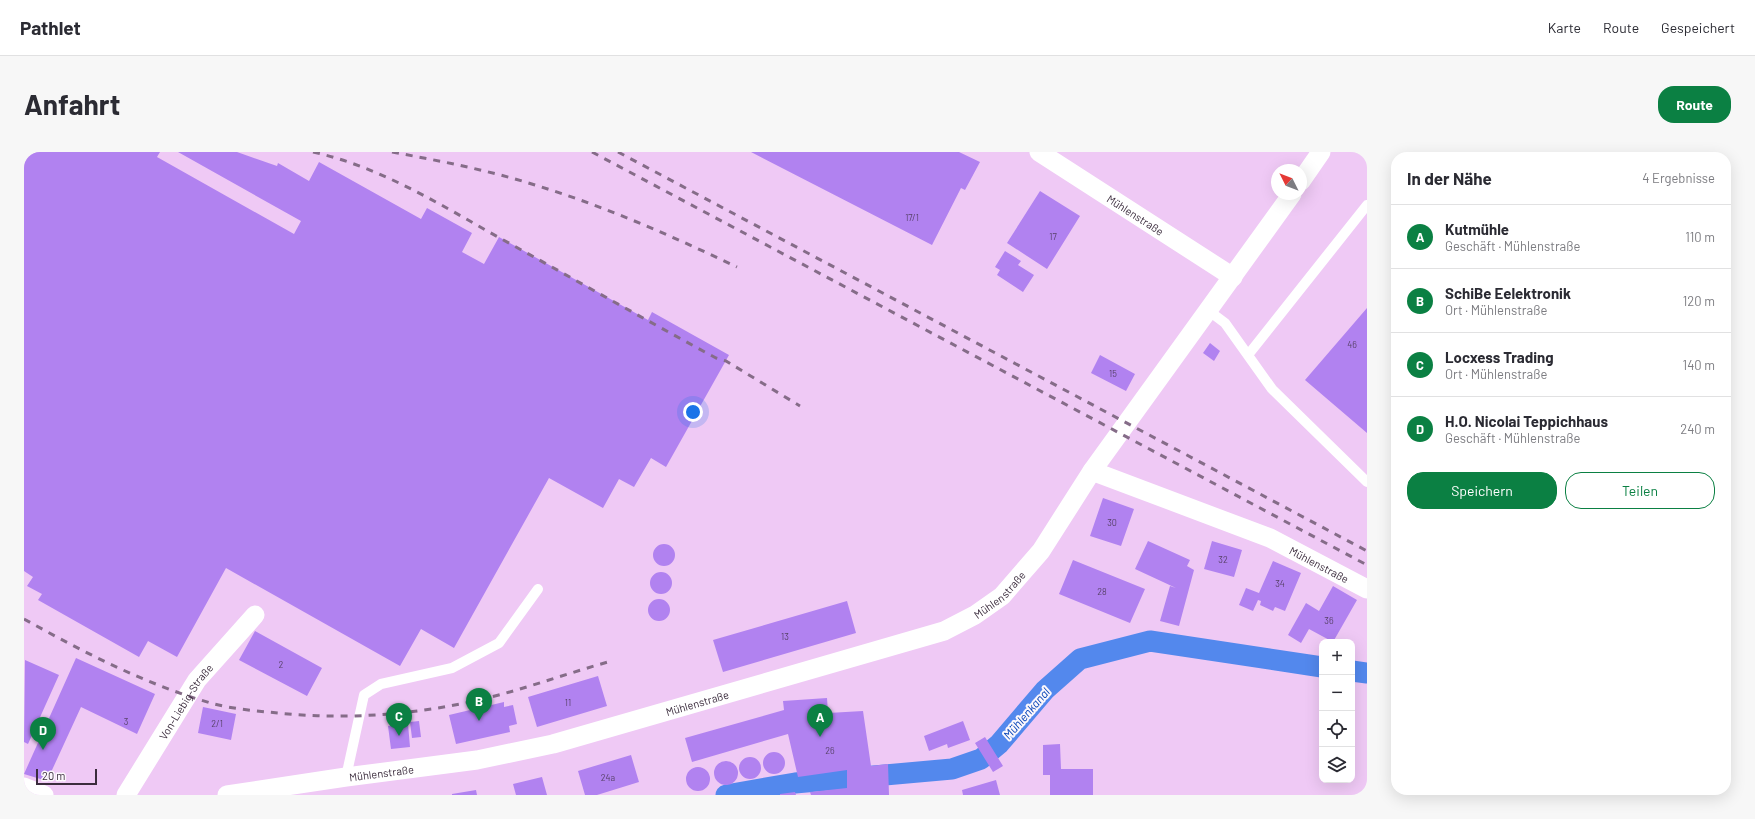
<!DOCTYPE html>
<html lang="de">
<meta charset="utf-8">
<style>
:root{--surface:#fff;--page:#f7f7f7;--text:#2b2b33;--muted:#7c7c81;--line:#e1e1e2;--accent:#0b8043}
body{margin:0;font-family:Barlow,sans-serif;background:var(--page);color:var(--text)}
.controls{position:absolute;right:12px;bottom:12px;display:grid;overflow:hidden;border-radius:8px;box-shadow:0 4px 16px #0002}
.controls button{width:36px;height:36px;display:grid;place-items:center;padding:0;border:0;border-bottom:1px solid var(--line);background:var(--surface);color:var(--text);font:20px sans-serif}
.compass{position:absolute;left:1247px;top:12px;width:36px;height:36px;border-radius:50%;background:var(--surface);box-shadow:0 4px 16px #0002;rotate:312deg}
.scale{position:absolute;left:12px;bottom:10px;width:61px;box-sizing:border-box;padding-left:4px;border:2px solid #3b2c3d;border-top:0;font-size:11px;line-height:14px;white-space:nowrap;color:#3b2c3d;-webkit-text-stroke:3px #fcf8fc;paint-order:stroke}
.you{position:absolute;left:669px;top:260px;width:14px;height:14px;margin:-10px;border:3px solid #fff;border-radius:50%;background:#1a73e8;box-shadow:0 0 0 6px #1a73e833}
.badge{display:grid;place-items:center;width:26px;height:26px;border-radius:50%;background:var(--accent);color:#fff;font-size:13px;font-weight:700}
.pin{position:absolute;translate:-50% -33px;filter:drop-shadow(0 1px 2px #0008)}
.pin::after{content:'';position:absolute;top:21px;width:14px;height:12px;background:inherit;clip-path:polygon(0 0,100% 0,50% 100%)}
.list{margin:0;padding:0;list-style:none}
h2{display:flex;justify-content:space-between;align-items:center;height:52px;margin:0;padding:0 16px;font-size:17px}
h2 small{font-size:13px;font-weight:400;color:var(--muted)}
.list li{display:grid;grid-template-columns:26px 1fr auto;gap:12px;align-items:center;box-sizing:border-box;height:64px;padding:0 16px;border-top:1px solid var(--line)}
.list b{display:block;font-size:15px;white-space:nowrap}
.list p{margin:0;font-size:13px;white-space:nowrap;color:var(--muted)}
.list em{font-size:13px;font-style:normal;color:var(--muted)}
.actions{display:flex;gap:8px;padding:12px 16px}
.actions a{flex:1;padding:9px 0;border:1px solid var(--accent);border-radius:16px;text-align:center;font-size:14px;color:var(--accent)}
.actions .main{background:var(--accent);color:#fff}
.icon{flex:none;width:22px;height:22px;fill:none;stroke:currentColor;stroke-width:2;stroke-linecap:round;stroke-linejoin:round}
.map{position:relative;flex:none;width:1343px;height:643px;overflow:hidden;border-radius:16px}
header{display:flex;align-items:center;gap:24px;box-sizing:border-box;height:56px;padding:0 20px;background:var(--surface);border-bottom:1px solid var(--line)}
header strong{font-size:19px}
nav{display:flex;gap:22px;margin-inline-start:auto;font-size:14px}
.intro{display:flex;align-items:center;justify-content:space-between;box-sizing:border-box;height:96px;padding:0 24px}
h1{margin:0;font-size:28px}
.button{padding:10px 18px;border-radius:16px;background:var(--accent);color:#fff;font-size:14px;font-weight:700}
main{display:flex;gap:24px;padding:0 24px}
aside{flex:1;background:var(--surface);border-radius:16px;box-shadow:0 4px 16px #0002}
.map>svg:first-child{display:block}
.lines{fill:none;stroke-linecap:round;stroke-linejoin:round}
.canal{stroke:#5388ed;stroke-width:21}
.building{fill:#b182f0}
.lane{stroke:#fff;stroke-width:10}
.street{stroke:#fff;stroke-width:19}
.rail{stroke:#856c88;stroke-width:3;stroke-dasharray:7 7;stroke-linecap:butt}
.labels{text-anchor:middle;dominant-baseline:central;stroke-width:4;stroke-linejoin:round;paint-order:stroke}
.number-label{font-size:9px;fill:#58426a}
.street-label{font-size:11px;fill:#3b2c3d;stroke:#fcf8fc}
.water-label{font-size:12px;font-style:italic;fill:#0541b6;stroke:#fcf8fc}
</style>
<header>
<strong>Pathlet</strong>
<nav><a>Karte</a><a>Route</a><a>Gespeichert</a></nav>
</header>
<div class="intro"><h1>Anfahrt</h1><a class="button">Route</a></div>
<main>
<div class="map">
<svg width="1343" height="643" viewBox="0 0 1343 643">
<rect width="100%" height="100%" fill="#efc9f5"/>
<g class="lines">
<path class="canal" d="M1328 519 1343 521
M702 643 771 631 928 617 957 607 975 592 1021 538 1056 507 1126 489 1298 515"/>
</g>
<path class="building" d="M0 0H136L133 5 270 82 277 69 154 0H213L253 14 254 11 285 29 295 10 397 67 403 56 448 81 438 100 460 112 475 85 624 168 628 160 705 203 642 315 627 306 610 335 595 327 579 356 525 326 430 496 397 477 376 514 202 416 153 505 124 489 115 505 14 448 18 442 3 434 9 425 0 419Z
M727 0H935L956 10 941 38 937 36 908 93Z
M1016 39 1056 64 1023 117 983 91Z
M981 99 997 109 994 113 1010 123 999 140 973 123 976 118 971 115Z
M1343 156V281L1281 228Z
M1186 191 1196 199 1190 209 1179 201Z
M1076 203 1111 222 1102 239 1067 221Z
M1079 346 1110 357 1097 394 1066 384Z
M1124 389 1166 408 1163 414 1170 418 1155 474 1136 469 1146 434 1152 436 1111 417Z
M1188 389 1218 398 1210 425 1180 417Z
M629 403a11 11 0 1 1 22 0a11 11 0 1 1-22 0Z
M1049 408 1121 437 1106 471 1035 442Z
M1249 409 1277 421 1261 459 1251 455 1249 459 1236 453 1237 449 1234 448 1229 459 1215 453 1222 436 1235 441Z
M626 431a11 11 0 1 1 22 0a11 11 0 1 1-22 0Z
M1309 434 1333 448 1309 490 1285 477 1277 491 1264 483 1282 451 1295 459Z
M624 458a11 11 0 1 1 22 0a11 11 0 1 1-22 0Z
M823 449 832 481 699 520 689 488Z
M231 479 298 516 283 544 215 508Z
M52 506 131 542 113 582 57 555 23 629 0 622Z
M1 508 35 523 4 592 0 590Z
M574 524 583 554 513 575 504 545Z
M803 546 804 561 839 559 847 614 864 612 865 643H787L786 640 823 636V618L774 625 764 582 668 610 661 586 760 558 759 549Z
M480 550V555L489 553 493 572 485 574 486 580 432 592 425 563Z
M179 555 212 562 207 588 174 581Z
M395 569 397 585 388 586 386 570Z
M939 569 946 588 924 596 923 592 905 599 900 584Z
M384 572 386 595 367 597 364 574Z
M961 585 979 614 969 620 951 591Z
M1036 592 1037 617H1069V643H1026V623H1019V593Z
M739 611a11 11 0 1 1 22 0a11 11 0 1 1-22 0Z
M607 603 615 630 573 643H561L554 619Z
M715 616a11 11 0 1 1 22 0a11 11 0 1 1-22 0Z
M690 621a12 12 0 1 1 24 0a12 12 0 1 1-24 0Z
M662 627a12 12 0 1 1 24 0a12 12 0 1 1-24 0Z
M518 625 523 643H492L489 632Z
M972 628 976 643H939L938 638Z
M452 638 453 643H428V642Z
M771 640 772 643H756V642Z"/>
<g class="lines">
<path class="lane" d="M1185 159 1201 171 1248 237 1343 330
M1224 203 1343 53
M322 625 340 543 357 532 428 516 475 491 514 437"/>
<g class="street">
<path id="s1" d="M1015 0 1209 125"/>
<path d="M1277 29 1297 0"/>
<path id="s2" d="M1068 319 1246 386 1343 437"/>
<path d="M0 635 20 643"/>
<path id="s3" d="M102 643 173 528 231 463"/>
<path id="s4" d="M203 643 322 625 453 608 529 592 920 479 951 463 978 444 1017 399 1068 319 1268 42"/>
</g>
<path class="rail" d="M289 0C352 14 409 48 465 80 541 122 616 165 692 206L702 209 776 254
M368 0C416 9 464 18 511 33 580 54 648 84 713 115
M568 0 1343 413
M594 0 1343 399
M0 467C61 501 123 533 190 552 210 557 233 559 254 561 321 568 389 563 455 548 498 538 541 522 584 510"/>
</g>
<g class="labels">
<g class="number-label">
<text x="888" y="65">17/1</text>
<text x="1029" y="84">17</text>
<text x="1328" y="192">46</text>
<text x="1089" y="221">15</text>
<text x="1088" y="370">30</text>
<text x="1199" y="407">32</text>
<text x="1256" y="431">34</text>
<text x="1078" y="439">28</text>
<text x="1305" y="468">36</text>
<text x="761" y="484">13</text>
<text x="257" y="512">2</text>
<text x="544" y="550">11</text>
<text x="102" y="569">3</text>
<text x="193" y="571">2/1</text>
<text x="806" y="598">26</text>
<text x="584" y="625">24a</text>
</g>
<g class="street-label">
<text stroke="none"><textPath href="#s1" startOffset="115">Mühlenstraße</textPath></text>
<text stroke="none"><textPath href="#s2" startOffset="246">Mühlenstraße</textPath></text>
<text stroke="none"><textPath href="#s4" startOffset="804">Mühlenstraße</textPath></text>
<text stroke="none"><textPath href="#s3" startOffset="111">Von-Liebig-Straße</textPath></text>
<text stroke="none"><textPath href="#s4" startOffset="480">Mühlenstraße</textPath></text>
<text stroke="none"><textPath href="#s4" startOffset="156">Mühlenstraße</textPath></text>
</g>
<g class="water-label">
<text transform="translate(1002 561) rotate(-49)">Mühlenkanal</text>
</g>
</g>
</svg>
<div class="controls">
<button>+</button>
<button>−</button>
<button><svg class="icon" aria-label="locate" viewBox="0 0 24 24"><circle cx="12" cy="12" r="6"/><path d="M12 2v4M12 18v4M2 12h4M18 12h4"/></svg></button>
<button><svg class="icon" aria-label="layers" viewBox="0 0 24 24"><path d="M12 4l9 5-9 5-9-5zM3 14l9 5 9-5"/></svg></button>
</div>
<svg class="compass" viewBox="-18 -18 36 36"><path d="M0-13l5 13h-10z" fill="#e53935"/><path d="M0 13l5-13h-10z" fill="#7c7c81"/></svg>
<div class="scale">20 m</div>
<div class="you"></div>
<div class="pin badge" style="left:796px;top:585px">A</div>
<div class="pin badge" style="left:455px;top:569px">B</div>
<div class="pin badge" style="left:375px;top:584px">C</div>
<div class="pin badge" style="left:19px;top:598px">D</div>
</div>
<aside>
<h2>In der Nähe<small>4 Ergebnisse</small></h2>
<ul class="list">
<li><span class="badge">A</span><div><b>Kutmühle</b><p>Geschäft · Mühlenstraße</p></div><em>110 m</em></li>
<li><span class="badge">B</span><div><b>SchiBe Eelektronik</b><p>Ort · Mühlenstraße</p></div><em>120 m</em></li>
<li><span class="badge">C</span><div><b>Locxess Trading</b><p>Ort · Mühlenstraße</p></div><em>140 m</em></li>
<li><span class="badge">D</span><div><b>H.O. Nicolai Teppichhaus</b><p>Geschäft · Mühlenstraße</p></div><em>240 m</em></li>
</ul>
<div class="actions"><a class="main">Speichern</a><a>Teilen</a></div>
</aside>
</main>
